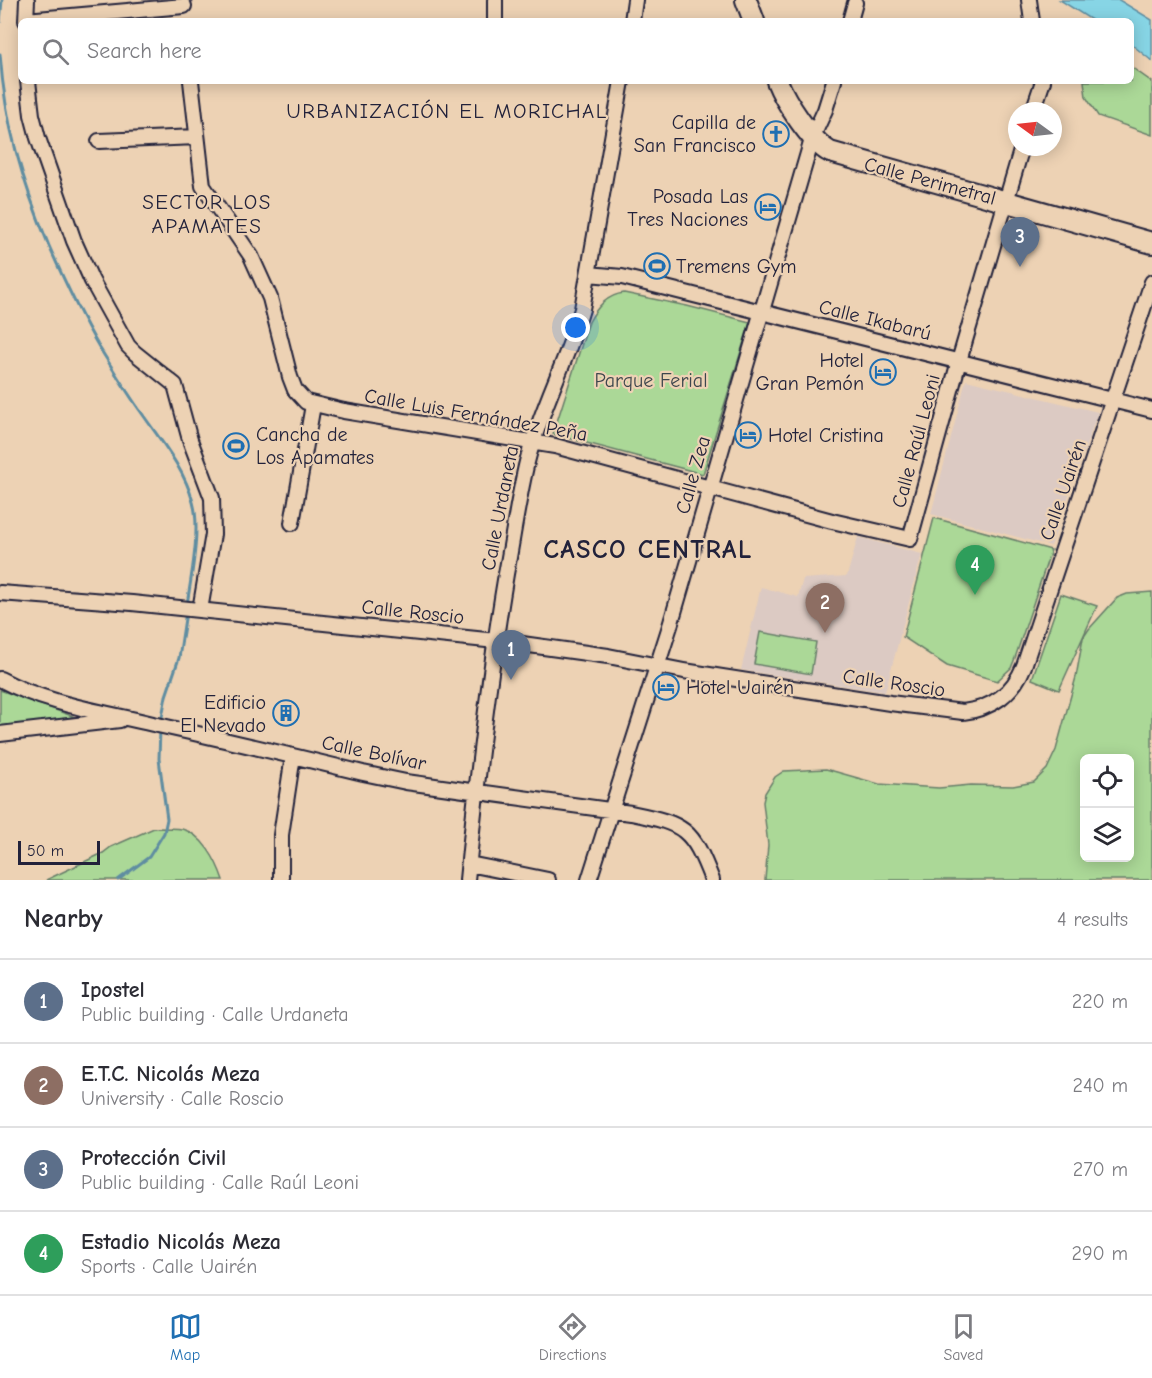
<!DOCTYPE html>
<meta charset="utf-8">
<style>
:root{--surface:#fff;--page:#f2f2f3;--text:#2b2b33;--muted:#7c7c81;--line:#e1e1e2;--accent:#1f6fb2}
body{margin:0;font-family:"Comic Neue",sans-serif;background:var(--page);color:var(--text)}
.controls{position:absolute;right:18px;bottom:18px;display:grid;overflow:hidden;border-radius:9px;box-shadow:0 3px 15px #0003}
.controls button{width:54px;height:54px;display:grid;place-items:center;padding:0;border:0;border-bottom:2px solid var(--line);background:var(--surface);color:var(--text);font:30px sans-serif}
.compass{position:absolute;left:1008px;top:102px;width:54px;height:54px;border-radius:50%;background:var(--surface);box-shadow:0 3px 15px #0003;rotate:285deg}
.scale{position:absolute;left:18px;bottom:15px;width:82px;box-sizing:border-box;padding-left:6px;border:3px solid #22223b;border-top:0;font-size:16px;line-height:21px;white-space:nowrap;color:#22223b;-webkit-text-stroke:4px #edd2b4;paint-order:stroke}
.you{position:absolute;left:576px;top:328px;width:21px;height:21px;margin:-15px;border:4px solid #fff;border-radius:50%;background:#1a73e8;box-shadow:0 0 0 9px #1a73e833}
.badge{display:grid;place-items:center;width:39px;height:39px;border-radius:50%;background:var(--accent);color:#fff;font-size:20px;font-weight:700}
.pin{position:absolute;translate:-50% -50px;filter:drop-shadow(0 2px 3px #0008)}
.pin::after{content:'';position:absolute;top:32px;width:21px;height:18px;background:inherit;clip-path:polygon(0 0,100% 0,50% 100%)}
.list{margin:0;padding:0;list-style:none}
h2{display:flex;justify-content:space-between;align-items:center;height:78px;margin:0;padding:0 24px;font-size:26px}
h2 small{font-size:20px;font-weight:400;color:var(--muted)}
.list li{display:grid;grid-template-columns:39px 1fr auto;gap:18px;align-items:center;box-sizing:border-box;height:84px;padding:0 24px;border-top:2px solid var(--line)}
.list b{display:block;font-size:22px;white-space:nowrap}
.list p{margin:0;font-size:20px;white-space:nowrap;color:var(--muted)}
.list em{font-size:20px;font-style:normal;color:var(--muted)}
.icon{flex:none;width:33px;height:33px;fill:none;stroke:currentColor;stroke-width:2;stroke-linecap:round;stroke-linejoin:round}
.map{position:relative;flex:none;width:1152px;height:880px;overflow:hidden}
.search{position:absolute;background:var(--surface);box-shadow:0 3px 15px #0003;left:18px;right:18px;top:18px;height:66px;display:flex;align-items:center;gap:15px;box-sizing:border-box;padding:0 21px;border-radius:9px;color:var(--muted);font-size:22px}
.sheet{height:414px;background:var(--surface)}
nav{display:flex;justify-content:space-around;align-items:center;box-sizing:border-box;height:84px;border-top:2px solid var(--line);background:var(--surface);font-size:16px;color:var(--muted)}
nav a{display:grid;justify-items:center;gap:3px}
nav .on{color:var(--accent)}
.map>svg:first-child{display:block}
.built{fill:#dccac3}
.green{fill:#abd897;stroke:#667d69;stroke-width:1.5;fill-rule:evenodd}
.water{fill:#87d5e5;stroke:#5f8da1;stroke-width:1.5}
.lines{fill:none;stroke-linecap:round;stroke-linejoin:round}
.stream{stroke:#5f8da1;stroke-width:3}
.minor-casing{stroke:#22223b;stroke-width:18}
.highway-casing{stroke:#22223b;stroke-width:24}
.minor{stroke:#edd2b4;stroke-width:14}
.highway{stroke:#edd2b4;stroke-width:20}
.labels{text-anchor:middle;dominant-baseline:central;stroke-width:4.5;stroke-linejoin:round;paint-order:stroke}
.poi-label{font-size:20px;fill:#22223b;stroke:#edd2b4;text-anchor:end}
.street-label{font-size:20px;fill:#22223b;stroke:#edd2b4}
.park-label{font-size:20px;fill:#3d464d;stroke:#edd2b4}
.neighbourhood-label{font-size:21px;letter-spacing:1.5px;fill:#22223b;stroke:#edd2b4}
.district-label{font-size:26px;font-weight:bold;letter-spacing:1.5px;fill:#22223b;stroke:#edd2b4}
</style>
<div class="map">
<svg width="1152" height="880" viewBox="0 0 1152 880">
<rect width="100%" height="100%" fill="#edd2b4"/>
<filter id="ink" filterUnits="userSpaceOnUse"><feTurbulence type="fractalNoise" baseFrequency=".0167" numOctaves="2"/><feDisplacementMap in="SourceGraphic" scale="12" xChannelSelector="R" yChannelSelector="G"/><feConvolveMatrix kernelMatrix="1 2 1 2 8 2 1 2 1" color-interpolation-filters="sRGB"/></filter>
<g filter="url(#ink)">
<path class="built" d="M966 380 1098 412 1051 546 931 514Z
M858 537 922 554 885 692 741 670 761 587 798 597 803 579 847 576Z"/>
<path class="green" d="M1131 67 1152 82V135L1098 116 1086 97 1084 81H1131Z
M624 293 687 306 750 322 703 474 553 434 589 322C597 307 607 295 624 293Z
M934 518 1051 550 1015 658 1011 668 997 681 947 666 903 637Z
M1152 592V880H765L768 845 763 802 765 793 775 777 784 771 826 769 879 784 939 788 971 785 1013 786 1034 782 1047 769 1056 750 1076 677 1083 638 1089 629 1117 598 1127 594ZM1084 758H1130V858H1084Z
M1061 594 1097 606 1059 690 1032 679Z
M760 632 816 642 811 674 754 664Z
M0 690 75 717 0 727Z
M154 828C163 828 173 828 182 829 203 834 217 862 223 880H46L103 853 111 847Z"/>
<path class="water" d="M1060 0H1119L1152 20V61L1131 44V21H1093Z"/>
<g class="lines">
<path class="stream" d="M0 22 2 0
M0 54C5 124 22 181 49 246 64 280 80 315 99 347 113 369 126 391 141 412 161 441 184 468 193 502 201 529 191 577 187 605
M161 722 166 696 179 658 186 612
M118 880 149 857 164 833 167 819 159 759 160 729"/>
<g class="minor-casing">
<path id="minor" d="M495 0V21
M1029 0 1032 21
M26 20 184 6
M26 21 27 0
M632 21 635 0
M850 21 855 3
M28 81 32 115 38 138 74 241 92 281 128 346 135 353 175 385 190 440 212 498 213 534 200 610
M191 81 203 186 251 256 270 298 290 377 295 390 306 402 344 411 555 446 832 521 910 539 959 361 1022 147
M1033 111 1043 81
M99 141 197 137
M588 274 622 277 1152 410
M292 523 313 405
M0 593 132 603 515 643 608 656 684 671 890 703 963 712C992 709 1013 693 1024 666L1152 282
M0 679C46 704 103 712 153 724 223 739 293 756 363 773L406 782 631 813C685 824 692 828 712 880
M0 734 120 720
M469 864 548 880
M281 880V835L293 756
M467 880C477 778 489 675 506 574 513 537 518 499 527 462 540 410 567 361 582 309L622 81
M589 880 670 626 813 136 825 110 834 81"/>
</g>
<g class="highway-casing">
<path id="highway" d="M746 0 754 21
M777 81C785 101 811 142 830 152L1152 243"/>
</g>
<use href="#minor" class="minor"/>
<use href="#highway" class="highway"/>
</g>
</g>
<defs>
<g id="church-ring" transform="scale(1.35)"><circle r="9.5" fill="#edd2b4" stroke="#1f6fb2" stroke-width="1.5"/><path d="M-1.2-6h2.4v3.5h3.3v2.4h-3.3V6h-2.4V-.1h-3.3v-2.4h3.3Z" fill="#1f6fb2"/></g>
<g id="hotel-ring" transform="scale(1.35)"><circle r="9.5" fill="#edd2b4" stroke="#1f6fb2" stroke-width="1.5"/><path d="M-6-4.5h1.5V1H6V5H4.5V3h-9V5H-6ZM-4 0a1.8 1.8 0 1 1 3.6 0ZM.5 0V-2.5h3Q6-2.5 6 0Z" fill="#1f6fb2"/></g>
<g id="stadium-ring" transform="scale(1.35)"><circle r="9.5" fill="#edd2b4" stroke="#1f6fb2" stroke-width="1.5"/><path d="M0-5a6.5 5 0 1 0 0 10a6.5 5 0 1 0 0-10ZM-3.5-1.8h7v3.6h-7Z" fill="#1f6fb2"/></g>
<g id="building-ring" transform="scale(1.35)"><circle r="9.5" fill="#edd2b4" stroke="#1f6fb2" stroke-width="1.5"/><path d="M-4-6H4V6H1V3H-1V6H-4ZM-2.5-4.3h1.7v1.8h-1.7ZM.8-4.3h1.7v1.8H.8ZM-2.5-1h1.7V.8h-1.7ZM.8-1h1.7V.8H.8Z" fill="#1f6fb2"/></g>
</defs>
<g fill-rule="evenodd">
<use href="#church-ring" x="776" y="134"/>
<use href="#hotel-ring" x="768" y="207"/>
<use href="#stadium-ring" x="657" y="266"/>
<use href="#hotel-ring" x="883" y="372"/>
<use href="#hotel-ring" x="748" y="435"/>
<use href="#stadium-ring" x="236" y="446"/>
<use href="#hotel-ring" x="666" y="687"/>
<use href="#building-ring" x="286" y="713"/>
</g>
<g class="labels">
<g class="poi-label">
<text x="756" y="122">Capilla de<tspan x="756" dy="23">San Francisco</tspan></text>
<text x="748" y="196">Posada Las<tspan x="748" dy="23">Tres Naciones</tspan></text>
<text x="676" y="266" text-anchor="start">Tremens Gym</text>
<text x="864" y="360">Hotel<tspan x="864" dy="23">Gran Pemón</tspan></text>
<text x="256" y="434" text-anchor="start">Cancha de<tspan x="256" dy="23">Los Apamates</tspan></text>
<text x="768" y="435" text-anchor="start">Hotel Cristina</text>
<text x="686" y="687" text-anchor="start">Hotel Uairén</text>
<text x="266" y="702">Edificio<tspan x="266" dy="23">El Nevado</tspan></text>
</g>
<g class="street-label">
<text transform="translate(930 181) rotate(15)">Calle Perimetral</text>
<text transform="translate(875 320) rotate(14)">Calle Ikabarú</text>
<text transform="translate(476 415) rotate(10)">Calle Luis Fernández Peña</text>
<text transform="translate(916 441) rotate(-75)">Calle Raúl Leoni</text>
<text transform="translate(693 475) rotate(-74)">Calle Zea</text>
<text transform="translate(1063 490) rotate(-71)">Calle Uairén</text>
<text transform="translate(500 508) rotate(-79)">Calle Urdaneta</text>
<text transform="translate(413 612) rotate(6)">Calle Roscio</text>
<text transform="translate(894 683) rotate(8)">Calle Roscio</text>
<text transform="translate(374 753) rotate(12)">Calle Bolívar</text>
</g>
<g class="park-label">
<text x="651" y="380">Parque Ferial</text>
</g>
<g class="neighbourhood-label">
<text x="447" y="111">URBANIZACIÓN EL MORICHAL</text>
<text x="207" y="202">SECTOR LOS<tspan x="207" dy="24">APAMATES</tspan></text>
</g>
<g class="district-label">
<text x="648" y="550">CASCO CENTRAL</text>
</g>
</g>
</svg>
<div class="controls">
<button><svg class="icon" aria-label="locate" viewBox="0 0 24 24"><circle cx="12" cy="12" r="6"/><path d="M12 2v4M12 18v4M2 12h4M18 12h4"/></svg></button>
<button><svg class="icon" aria-label="layers" viewBox="0 0 24 24"><path d="M12 4l9 5-9 5-9-5zM3 14l9 5 9-5"/></svg></button>
</div>
<svg class="compass" viewBox="-18 -18 36 36"><path d="M0-13l5 13h-10z" fill="#e53935"/><path d="M0 13l5-13h-10z" fill="#7c7c81"/></svg>
<div class="scale">50 m</div>
<div class="you"></div>
<div class="pin badge" style="left:511px;top:680px;background:#5c6f8a">1</div>
<div class="pin badge" style="left:825px;top:633px;background:#8d6e63">2</div>
<div class="pin badge" style="left:1020px;top:267px;background:#5c6f8a">3</div>
<div class="pin badge" style="left:975px;top:595px;background:#2e9e5b">4</div>
<div class="search"><svg class="icon" aria-label="search" viewBox="0 0 24 24"><circle cx="10" cy="10" r="6"/><path d="M15 15l6 6"/></svg>Search here</div>
</div>
<section class="sheet">
<h2>Nearby<small>4 results</small></h2>
<ul class="list">
<li><span class="badge" style="background:#5c6f8a">1</span><div><b>Ipostel</b><p>Public building · Calle Urdaneta</p></div><em>220 m</em></li>
<li><span class="badge" style="background:#8d6e63">2</span><div><b>E.T.C. Nicolás Meza</b><p>University · Calle Roscio</p></div><em>240 m</em></li>
<li><span class="badge" style="background:#5c6f8a">3</span><div><b>Protección Civil</b><p>Public building · Calle Raúl Leoni</p></div><em>270 m</em></li>
<li><span class="badge" style="background:#2e9e5b">4</span><div><b>Estadio Nicolás Meza</b><p>Sports · Calle Uairén</p></div><em>290 m</em></li>
</ul>
</section>
<nav>
<a class="on"><svg class="icon" aria-label="map" viewBox="0 0 24 24"><path d="M3 6l6-2 6 2 6-2v14l-6 2-6-2-6 2zM9 4v14M15 6v14"/></svg>Map</a>
<a><svg class="icon" aria-label="directions" viewBox="0 0 24 24"><path d="M12 3l9 9-9 9-9-9zM9 14v-3h6M13 9l2 2-2 2"/></svg>Directions</a>
<a><svg class="icon" aria-label="saved" viewBox="0 0 24 24"><path d="M7 4h10v16l-5-4-5 4z"/></svg>Saved</a>
</nav>
